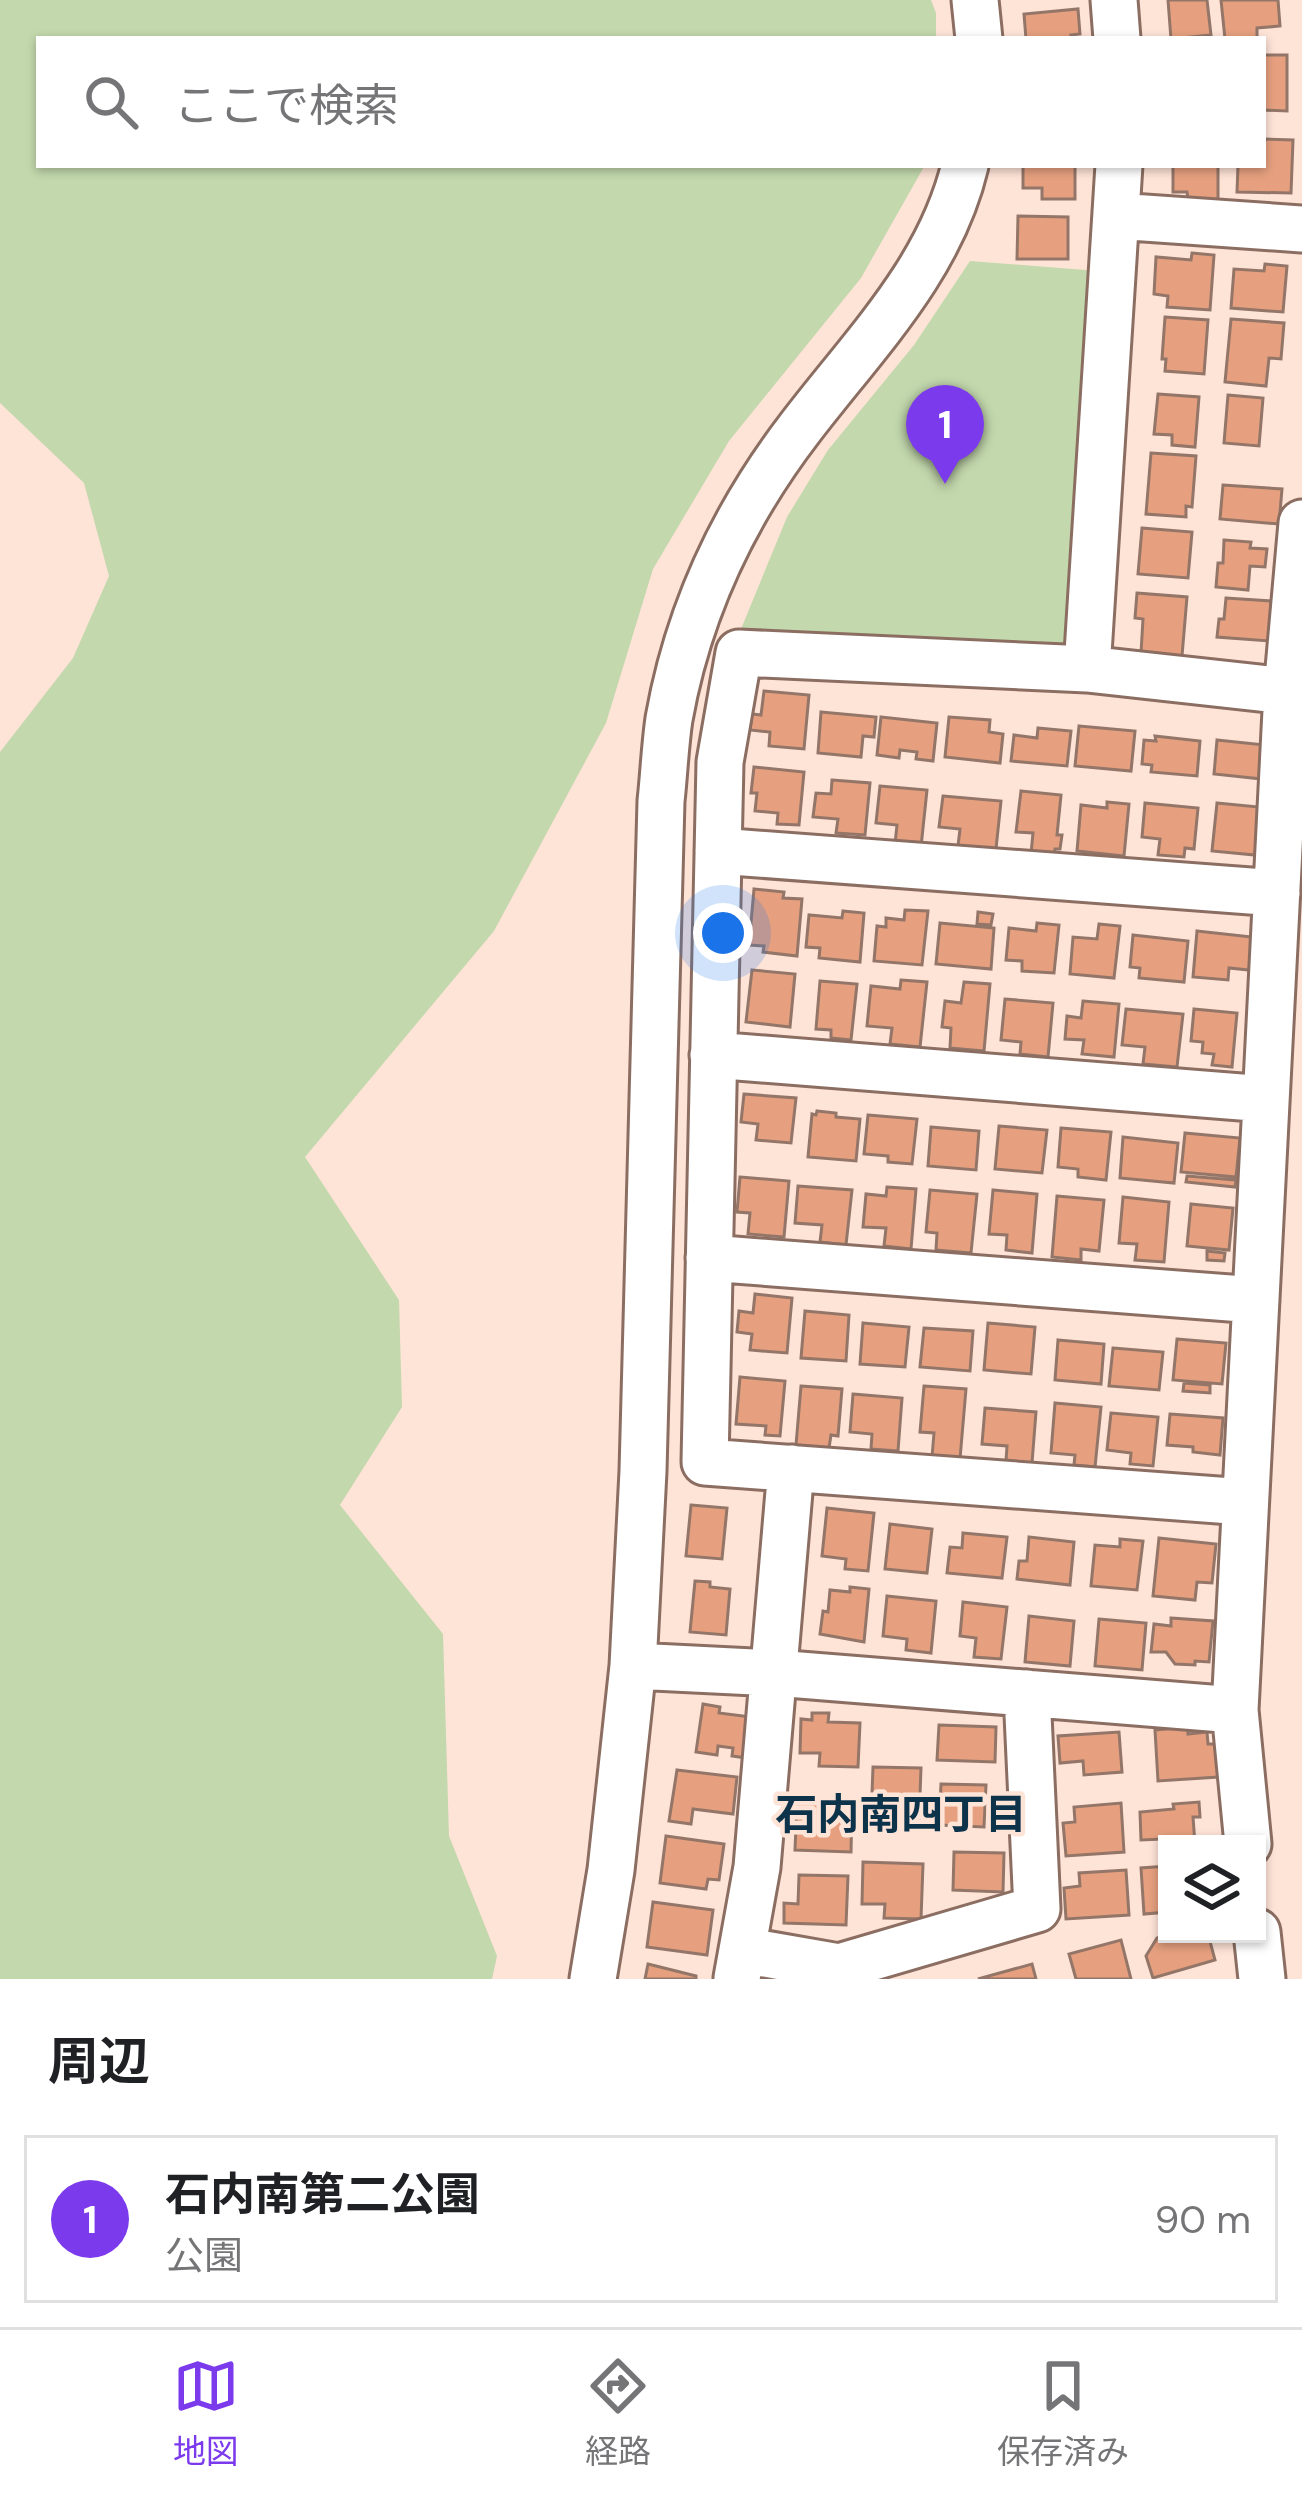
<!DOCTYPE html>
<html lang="ja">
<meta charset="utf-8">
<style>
:root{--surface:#fff;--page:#f2f2f2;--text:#202124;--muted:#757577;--line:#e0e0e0;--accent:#7c3aed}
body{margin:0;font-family:"DM Sans","Noto Sans JP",sans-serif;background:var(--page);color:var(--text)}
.controls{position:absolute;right:36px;bottom:36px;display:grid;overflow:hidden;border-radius:0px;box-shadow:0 3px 9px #0004}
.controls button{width:108px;height:108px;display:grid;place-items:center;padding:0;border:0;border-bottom:3px solid var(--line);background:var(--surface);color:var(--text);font:60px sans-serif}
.you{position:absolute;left:723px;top:933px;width:42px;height:42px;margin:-30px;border:9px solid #fff;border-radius:50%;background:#1a73e8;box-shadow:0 0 0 18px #1a73e833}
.badge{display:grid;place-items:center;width:78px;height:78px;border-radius:50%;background:var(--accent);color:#fff;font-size:39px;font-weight:700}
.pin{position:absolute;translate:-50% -99px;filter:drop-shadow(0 3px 6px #0008)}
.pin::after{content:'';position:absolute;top:63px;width:42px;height:36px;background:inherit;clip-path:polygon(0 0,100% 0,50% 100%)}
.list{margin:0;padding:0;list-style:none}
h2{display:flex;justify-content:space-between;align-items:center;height:156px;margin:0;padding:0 48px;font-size:51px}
h2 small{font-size:39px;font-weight:400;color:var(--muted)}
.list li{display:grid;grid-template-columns:78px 1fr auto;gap:36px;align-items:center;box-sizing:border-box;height:168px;margin:0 24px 24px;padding:0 24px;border:3px solid var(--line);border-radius:0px}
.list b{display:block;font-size:45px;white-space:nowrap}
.list p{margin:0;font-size:39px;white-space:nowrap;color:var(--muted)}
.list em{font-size:39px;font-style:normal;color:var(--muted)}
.icon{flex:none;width:66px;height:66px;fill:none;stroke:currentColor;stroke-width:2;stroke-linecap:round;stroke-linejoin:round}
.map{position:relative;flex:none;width:1302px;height:1979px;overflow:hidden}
.search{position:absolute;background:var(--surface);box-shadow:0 3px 9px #0004;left:36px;right:36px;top:36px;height:132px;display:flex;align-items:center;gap:30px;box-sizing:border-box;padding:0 42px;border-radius:0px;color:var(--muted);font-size:45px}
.sheet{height:348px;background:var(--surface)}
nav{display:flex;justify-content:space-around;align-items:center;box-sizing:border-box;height:168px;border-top:3px solid var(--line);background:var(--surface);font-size:33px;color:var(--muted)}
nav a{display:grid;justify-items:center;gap:6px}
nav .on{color:var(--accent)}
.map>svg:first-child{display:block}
.green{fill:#c3d8ad}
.building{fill:#e6a07f;stroke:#947668;stroke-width:3}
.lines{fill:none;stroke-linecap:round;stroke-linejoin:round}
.minor-casing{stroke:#8b6e61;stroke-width:51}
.minor{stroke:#fff;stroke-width:45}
.labels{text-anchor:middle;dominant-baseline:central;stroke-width:9;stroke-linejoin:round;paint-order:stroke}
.neighbourhood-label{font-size:42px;font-weight:bold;fill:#0d334b;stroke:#fee3d7}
</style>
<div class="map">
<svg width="1302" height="1979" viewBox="0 0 1302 1979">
<rect width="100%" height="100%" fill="#fee3d7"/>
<path class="green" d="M0 0H931L936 13V39H39V165H925L861 278 729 441 653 569 606 723 494 931 305 1157 399 1300 402 1407 340 1505 443 1634 449 1836 497 1956 492 1979H0V752L73 658 109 576 84 483 0 403Z
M970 261 1098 271 1071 641 1051 656 741 629 787 517 828 450 914 345Z"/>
<path class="building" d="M1168 0H1207L1211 35 1171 39Z
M1221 0H1278L1280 26 1257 28V39H1225Z
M1078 9 1080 34 1071 35 1072 39H1026L1024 14Z
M1263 55H1287V111L1263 110Z
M1263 139 1293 140 1291 193 1237 192 1238 165H1263Z
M1023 165H1075V199H1042V188H1023Z
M1173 165H1218V200L1188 199 1187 192H1173Z
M1018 216 1068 217V259H1017Z
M1192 253 1214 255 1210 310 1167 307 1168 296 1154 294 1156 257 1191 260Z
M1265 264 1287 266 1283 312 1231 308 1234 269 1264 271Z
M1165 317 1208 320 1204 374 1165 371 1166 359H1162Z
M1231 319 1284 323 1281 359 1269 358 1266 386 1225 382Z
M1158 394 1199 397 1195 447 1172 445V435L1154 434Z
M1228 395 1263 398 1259 446 1224 443Z
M1151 453 1196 456 1192 507 1186 506V517L1146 514Z
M1223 485 1282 489 1279 524 1220 519Z
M1142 528 1192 532 1188 578 1138 574Z
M1224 540 1251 542 1250 548 1267 549 1265 567 1250 566 1248 590 1216 587 1218 563H1223Z
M1137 593 1187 597 1182 656 1141 653 1143 619 1135 618Z
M1226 598 1271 601 1269 641 1217 637 1219 619H1224Z
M764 691 809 695 804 749 769 746 770 732 750 730 752 714 761 715Z
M821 712 876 717 874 737 863 736 861 757 818 753Z
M881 717 937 723 933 761 916 759 917 752 900 750 899 758 877 755Z
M949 717 990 720 989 732 1003 734 1000 763 945 757Z
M1079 726 1135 731 1131 771 1075 766Z
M1038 728 1071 731 1067 766 1011 761 1014 735 1037 738Z
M1155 736 1200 741 1197 776 1151 772 1152 765 1142 764 1144 740 1156 741Z
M1217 740 1265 745 1262 779 1214 774Z
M754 767 804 772 799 825 777 824 778 813 755 811 757 793H751Z
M832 780 870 783 865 835 836 833 838 819 813 817 816 793 831 794Z
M880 786 927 790 921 847 895 844 897 825 876 823Z
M1021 791 1061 795 1057 835H1062L1060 849H1055L1054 856 1031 854 1033 833 1016 832Z
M943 796 1001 801 996 849 958 846 960 829 939 827Z
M1107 802 1129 804 1124 856 1077 851 1081 805 1107 808Z
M1145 803 1198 808 1194 849 1185 848 1184 857 1158 855 1160 839 1142 837Z
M1217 803 1259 807 1255 855 1212 851Z
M754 889 784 892 783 898 802 899 797 956 763 952 764 946 749 945Z
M905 910 928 911 922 965 874 961 877 926 886 927V918L904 920Z
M843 911 864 913 860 962 819 958 820 948 806 947 809 915 842 918Z
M978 912 993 914 991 925 977 924Z
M940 923 994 928 991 969 936 964Z
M1037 923 1059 925 1054 973 1022 971V961L1006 960 1009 928 1036 931Z
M1099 924 1120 926 1114 978 1070 974 1073 937 1097 939Z
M1197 931 1252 937 1249 970 1229 968 1228 980 1193 977Z
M1133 935 1188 941 1184 982 1139 978 1140 968 1130 967Z
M752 970 795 974 790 1027 746 1022Z
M901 980 927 982 920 1047 890 1044 892 1028 867 1026 871 986 900 989Z
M820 981 857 984 851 1040 831 1038V1030L816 1029Z
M964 982 990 984 984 1051 950 1048 951 1028 942 1027 945 1001 961 1003Z
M1005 999 1053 1003 1048 1057 1020 1054 1021 1042 1001 1040Z
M1083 1001 1119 1004 1114 1057 1082 1054 1084 1040 1065 1039 1067 1016 1081 1018Z
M1126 1009 1183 1014 1177 1067 1143 1064 1145 1047 1122 1045Z
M1194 1009 1237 1013 1232 1067 1212 1065 1214 1054 1202 1053 1203 1042 1191 1041Z
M744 1094 796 1098 791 1143 756 1140 758 1124 741 1122Z
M817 1111 836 1113V1117L860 1119 856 1161 808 1157 812 1114 816 1115Z
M868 1115 917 1119 912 1164 888 1162V1156L864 1154Z
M999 1126 1047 1130 1042 1173 995 1169Z
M931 1127 979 1131 976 1170 928 1166Z
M1061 1128 1111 1132 1106 1180 1078 1177V1169L1058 1167Z
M1185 1133 1240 1138 1236 1177 1181 1172Z
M1123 1137 1178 1143 1174 1183 1120 1178Z
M1187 1176 1236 1180 1235 1187 1186 1182Z
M740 1177 789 1181 784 1237 748 1234 750 1213 737 1212Z
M798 1186 852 1190 846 1245 820 1242 822 1225 795 1223Z
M887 1187 916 1189 911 1249 884 1246 886 1228 863 1227 866 1194 886 1196Z
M930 1190 977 1194 971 1253 936 1250 937 1233 926 1232Z
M993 1190 1037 1194 1032 1253 1006 1250 1007 1235 989 1234Z
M1057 1196 1104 1200 1099 1251 1081 1249V1260L1052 1257Z
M1123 1197 1169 1202 1164 1262 1135 1260 1137 1244 1119 1243Z
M1191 1204 1233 1208 1229 1250 1187 1246Z
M1207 1251 1225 1253 1224 1261 1207 1260Z
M755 1294 792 1298 787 1353 750 1350 752 1334 737 1332 739 1311 753 1313Z
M805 1311 849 1315 846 1361 801 1358Z
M863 1323 909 1327 905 1367 860 1364Z
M988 1323 1035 1327 1031 1374 984 1370Z
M924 1328 973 1331 970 1371 920 1367Z
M1177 1339 1226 1343 1222 1384 1173 1380Z
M1058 1340 1104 1344 1101 1384 1055 1380Z
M1113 1348 1163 1352 1159 1390 1109 1386Z
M740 1377 785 1381 780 1436 765 1435 766 1426 736 1424Z
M1184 1383 1210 1385V1393L1183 1391Z
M801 1386 842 1389 838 1436 831 1435 829 1448 796 1445Z
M924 1386 966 1389 960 1459 932 1457 934 1433 920 1432Z
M853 1394 902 1398 898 1451 871 1449 872 1434 850 1432Z
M1055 1403 1101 1407 1095 1467 1074 1465 1075 1455 1051 1453Z
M985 1408 1036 1412 1032 1463 1006 1461 1007 1446 982 1444Z
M1111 1413 1158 1417 1153 1466 1130 1464 1131 1453 1107 1450Z
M1170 1414 1223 1418 1220 1455 1193 1452V1447L1167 1445Z
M691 1505 727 1508 722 1559 686 1556Z
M827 1508 874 1513 868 1571 845 1569 846 1559 822 1556Z
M890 1524 932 1529 927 1573 885 1569Z
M963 1533 1007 1537 1002 1578 947 1573 950 1547 962 1548Z
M1029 1537 1074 1542 1070 1585 1017 1579 1019 1561H1027Z
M1159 1538 1216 1544 1212 1583 1197 1582 1195 1600 1153 1596Z
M1120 1539 1143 1541 1137 1590 1091 1586 1095 1545 1120 1547Z
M695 1581 710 1582V1587L730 1589 726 1635 690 1632Z
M850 1587 869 1589 864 1642 820 1634 823 1611 828 1612 830 1590 850 1592Z
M887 1596 936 1601 931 1653 906 1650 907 1639 883 1636Z
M963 1602 1007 1607 1001 1659 974 1657 976 1638 960 1636Z
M1029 1616 1074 1621 1070 1666 1025 1662Z
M1171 1618 1213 1621 1209 1662 1195 1661V1665L1175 1664 1166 1652H1151L1154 1624 1171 1626Z
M1099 1619 1146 1623 1142 1670 1095 1666Z
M703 1704 720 1707 719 1713 751 1717 746 1758 732 1756 733 1748 718 1746 717 1755 696 1752Z
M812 1713H829L828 1722 860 1723 858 1767 819 1766 820 1753H800L801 1719 812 1720Z
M939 1725 996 1727 995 1762 937 1760Z
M1188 1727V1734L1207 1732 1208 1744H1216L1218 1777 1158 1781 1155 1730Z
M1119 1732 1122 1772 1084 1775 1083 1761 1060 1763 1058 1736Z
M873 1767 921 1768 919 1821 871 1820Z
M677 1770 737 1777 733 1814 693 1809 691 1824 669 1821Z
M941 1784 986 1785 984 1827 939 1825Z
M1199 1802 1200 1817H1193L1195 1844H1167L1165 1849 1164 1839 1141 1840 1140 1812 1174 1809 1173 1804Z
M797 1803 852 1804 851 1852 795 1850Z
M1121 1803 1124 1852 1066 1856 1063 1823 1075 1822 1074 1807Z
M666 1836 724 1844 719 1880 708 1879 706 1889 660 1883Z
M954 1852 1004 1853 1003 1892 953 1890Z
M863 1862 923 1864 921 1919 884 1918 885 1904H862Z
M1167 1866V1912L1144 1914 1141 1868Z
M1126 1870 1129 1915 1066 1919 1064 1888 1080 1886 1079 1873Z
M799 1875 848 1876 846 1925 784 1923V1903L798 1904Z
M653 1902 713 1910 707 1955 647 1947Z
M1170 1934H1208L1215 1960 1153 1978 1146 1956 1157 1938Z
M1121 1940 1131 1979H1076L1069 1954Z
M648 1964 696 1976V1979H645Z
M1032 1964 1036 1979H978Z"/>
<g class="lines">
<g class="minor-casing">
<path id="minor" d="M975 0 979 39
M1114 0 1117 39
M1116 216 1302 229
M1087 669 1119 165
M718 851 1277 893
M713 1055 1266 1099
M709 1258 1256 1300
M1245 1502 705 1462 720 762 739 653 1087 669 1287 691
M633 1666 775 1673 1235 1710
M1248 1844 1235 1710 1287 691 1302 523
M1257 1932 1262 1979
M742 1950 839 1967 1037 1909 1027 1693
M737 1978 757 1867 791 1468
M593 1979 611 1870 633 1666 643 1471 661 801C664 774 665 746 669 719 688 612 734 514 800 428 864 344 940 270 965 165"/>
</g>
<use href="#minor" class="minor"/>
</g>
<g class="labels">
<g class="neighbourhood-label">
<text x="901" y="1814">石内南四丁目</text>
</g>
</g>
</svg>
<div class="controls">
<button><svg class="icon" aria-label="layers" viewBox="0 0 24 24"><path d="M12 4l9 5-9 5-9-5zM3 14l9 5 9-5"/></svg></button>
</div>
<div class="you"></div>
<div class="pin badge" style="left:945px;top:484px">1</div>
<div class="search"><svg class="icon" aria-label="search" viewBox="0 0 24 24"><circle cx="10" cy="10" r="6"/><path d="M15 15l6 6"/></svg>ここで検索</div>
</div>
<section class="sheet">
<h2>周辺<small></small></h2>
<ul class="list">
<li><span class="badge">1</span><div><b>石内南第二公園</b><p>公園</p></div><em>90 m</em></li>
</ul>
</section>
<nav>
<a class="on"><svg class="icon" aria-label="map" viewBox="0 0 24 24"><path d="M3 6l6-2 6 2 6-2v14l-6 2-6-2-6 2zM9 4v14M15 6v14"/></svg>地図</a>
<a><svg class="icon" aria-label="directions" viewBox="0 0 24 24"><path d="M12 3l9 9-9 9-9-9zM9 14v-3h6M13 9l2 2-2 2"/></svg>経路</a>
<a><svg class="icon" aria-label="saved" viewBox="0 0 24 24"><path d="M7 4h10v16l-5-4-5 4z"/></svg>保存済み</a>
</nav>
